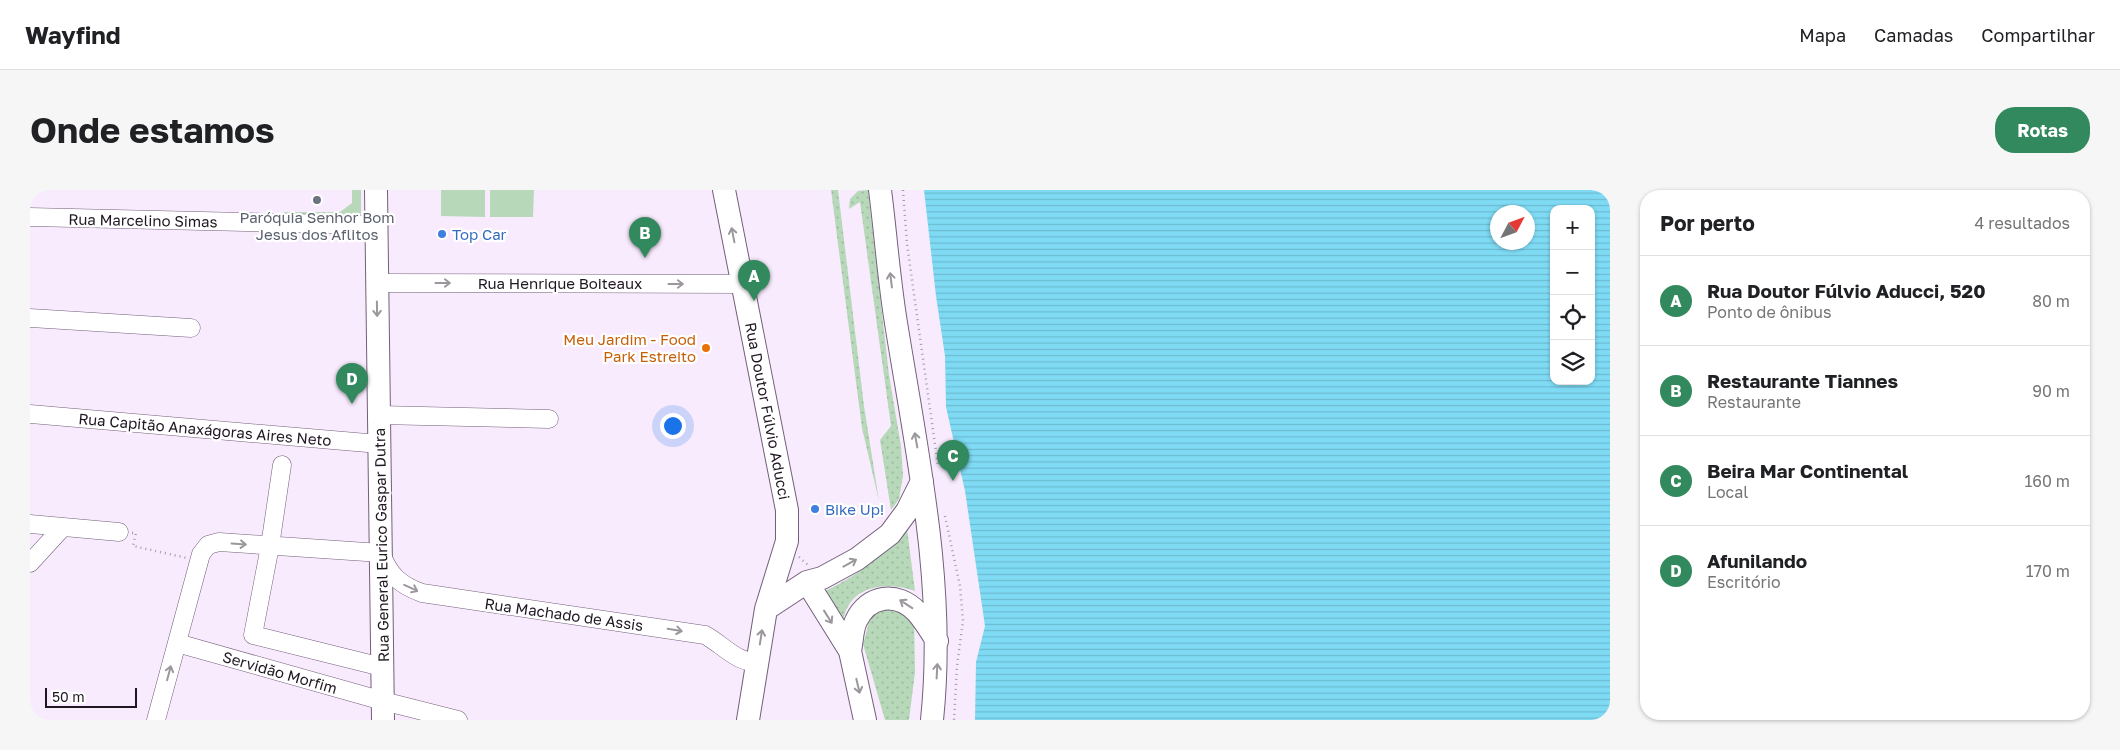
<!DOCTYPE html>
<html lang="pt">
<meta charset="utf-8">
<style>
:root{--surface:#fff;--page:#f6f6f6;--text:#202124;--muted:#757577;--line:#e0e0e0;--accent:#32895d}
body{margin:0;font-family:"Golos Text",sans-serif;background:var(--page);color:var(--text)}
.controls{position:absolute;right:15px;top:15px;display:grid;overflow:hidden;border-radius:10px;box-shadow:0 1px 4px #0004}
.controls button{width:45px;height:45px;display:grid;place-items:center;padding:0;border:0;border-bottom:1px solid var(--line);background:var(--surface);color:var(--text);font:25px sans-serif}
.compass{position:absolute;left:1460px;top:15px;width:45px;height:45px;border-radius:50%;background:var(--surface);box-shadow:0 1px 4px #0004;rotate:49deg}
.scale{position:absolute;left:15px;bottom:12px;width:92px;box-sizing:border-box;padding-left:5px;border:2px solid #201722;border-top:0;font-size:14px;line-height:18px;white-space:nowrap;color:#201722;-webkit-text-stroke:4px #fff;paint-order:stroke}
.you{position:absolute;left:642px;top:235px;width:18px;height:18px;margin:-12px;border:4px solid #fff;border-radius:50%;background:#1a73e8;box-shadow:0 0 0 8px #1a73e833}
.badge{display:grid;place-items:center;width:32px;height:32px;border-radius:50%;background:var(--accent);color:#fff;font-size:16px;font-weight:700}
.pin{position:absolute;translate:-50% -41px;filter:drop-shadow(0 1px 2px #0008)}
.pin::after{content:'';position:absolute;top:26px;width:18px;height:15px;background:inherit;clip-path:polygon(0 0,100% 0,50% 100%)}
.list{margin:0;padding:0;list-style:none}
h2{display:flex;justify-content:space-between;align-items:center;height:65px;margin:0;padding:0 20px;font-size:21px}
h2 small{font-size:16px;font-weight:400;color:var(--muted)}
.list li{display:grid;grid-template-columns:32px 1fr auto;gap:15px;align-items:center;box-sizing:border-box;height:90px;padding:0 20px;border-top:1px solid var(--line)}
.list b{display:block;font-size:19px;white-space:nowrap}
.list p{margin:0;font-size:16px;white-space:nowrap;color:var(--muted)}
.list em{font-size:16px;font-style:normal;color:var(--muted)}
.icon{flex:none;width:28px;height:28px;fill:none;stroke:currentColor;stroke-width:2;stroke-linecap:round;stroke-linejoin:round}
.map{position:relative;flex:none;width:1580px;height:530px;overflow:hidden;border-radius:20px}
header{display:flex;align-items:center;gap:30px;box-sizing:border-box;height:70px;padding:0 25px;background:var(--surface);border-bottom:1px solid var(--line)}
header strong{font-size:24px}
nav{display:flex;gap:28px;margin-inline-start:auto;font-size:18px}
.intro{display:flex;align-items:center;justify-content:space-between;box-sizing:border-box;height:120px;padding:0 30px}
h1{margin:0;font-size:35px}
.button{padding:12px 22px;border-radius:20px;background:var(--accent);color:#fff;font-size:18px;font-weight:700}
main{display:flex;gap:30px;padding:0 30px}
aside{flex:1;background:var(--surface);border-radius:20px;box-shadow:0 1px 4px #0004}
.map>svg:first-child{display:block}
.grass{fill:url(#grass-dots)}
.garden{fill:#b7d9b9}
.water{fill:url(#water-rules);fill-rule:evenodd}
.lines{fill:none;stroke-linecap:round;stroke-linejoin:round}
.minor-casing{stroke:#735f7a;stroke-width:19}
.major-casing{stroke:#735f7a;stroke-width:24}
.path{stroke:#a699a9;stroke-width:2.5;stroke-dasharray:1 4;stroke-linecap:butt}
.minor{stroke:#fff;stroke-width:18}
.major{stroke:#fff;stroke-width:22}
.oneway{stroke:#9b979c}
.worship-dot{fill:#6b7280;stroke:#fff;stroke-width:2}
.shop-dot{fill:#3f7fe0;stroke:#fff;stroke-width:2}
.food-dot{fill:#e8710a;stroke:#fff;stroke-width:2}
.labels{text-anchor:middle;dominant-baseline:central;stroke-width:4.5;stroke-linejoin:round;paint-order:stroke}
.worship-label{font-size:15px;fill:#5b616d;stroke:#fff}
.street-label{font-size:15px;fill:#201722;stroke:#fff}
.shop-label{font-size:15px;fill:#366cbe;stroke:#fff;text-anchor:start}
.food-label{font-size:15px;fill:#c56008;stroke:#fff;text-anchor:end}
</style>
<header>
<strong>Wayfind</strong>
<nav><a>Mapa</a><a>Camadas</a><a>Compartilhar</a></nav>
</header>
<div class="intro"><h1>Onde estamos</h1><a class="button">Rotas</a></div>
<main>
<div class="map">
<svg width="1580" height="530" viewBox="0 0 1580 530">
<defs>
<pattern id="grass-dots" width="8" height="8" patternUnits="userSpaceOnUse" patternTransform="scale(1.25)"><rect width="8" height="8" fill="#b7d9b9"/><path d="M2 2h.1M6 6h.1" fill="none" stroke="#9dba9f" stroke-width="1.8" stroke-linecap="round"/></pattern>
<pattern id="water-rules" width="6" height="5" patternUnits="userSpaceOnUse" patternTransform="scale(1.25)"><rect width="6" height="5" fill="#7fdbf4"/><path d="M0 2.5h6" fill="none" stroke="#6dbbd1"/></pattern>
</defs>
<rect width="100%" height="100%" fill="#f9ebfe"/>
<path class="grass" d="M801 0H808L834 216 849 311 832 238Z
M838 0 859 185 871 256 873 286 869 309 861 320 850 250 861 236 830 12 819 19 820 9 828 1Z
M876 331 885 401C857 391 817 395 813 433L795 401C835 382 850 366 876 331Z
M855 413 884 425 885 482 879 530H855L833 454 840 429Z"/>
<path class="garden" d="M322 0H331V30H254V22H310L322 13Z
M411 0H455V27L411 26Z
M460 0H504L503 27H460Z"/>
<path class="water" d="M894 0H1580V530H945L946 472 955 436 935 301 916 217 915 166 906 106ZM1524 19H1561V191H1524ZM1468 22H1498V52H1468Z"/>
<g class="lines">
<g class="minor-casing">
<path id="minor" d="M0 27 346 35
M347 93 713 94
M0 128 161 138
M0 224 349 254
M349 225 519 229
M252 275 240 356 223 445 352 477
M0 334 89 342
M0 373 33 337
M147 453 353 511 428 530
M126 530 171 364 178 355 189 352 351 363C359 385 370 395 392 403L675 445C692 454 709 475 727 471"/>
</g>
<g class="major-casing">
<path id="major" d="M346 0 353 530
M694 0 757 320V351L736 419 718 530
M850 0C856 46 859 93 867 139 888 269 916 397 902 530
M777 392 820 461 835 530
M736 419 777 392 792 388 827 369 860 344 877 321 892 291
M820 461C822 452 822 439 826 431 838 405 867 401 887 422 894 430 901 441 907 451"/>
</g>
<path class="path" d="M873 0 877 54 908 276
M915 326 930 396 933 431 927 476 924 530
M102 343H106L103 356 157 368
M769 367 778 375"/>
<use href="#minor" class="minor"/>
<use href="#major" class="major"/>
</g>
<defs><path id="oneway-shaft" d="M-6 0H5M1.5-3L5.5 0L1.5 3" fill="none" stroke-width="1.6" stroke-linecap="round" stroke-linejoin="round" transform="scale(1.25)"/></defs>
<g class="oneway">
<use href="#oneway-shaft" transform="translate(703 45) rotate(-101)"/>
<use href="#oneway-shaft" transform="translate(861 90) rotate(-97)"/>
<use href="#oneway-shaft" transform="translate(413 93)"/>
<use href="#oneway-shaft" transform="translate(646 94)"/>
<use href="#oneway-shaft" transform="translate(347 119) rotate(89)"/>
<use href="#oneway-shaft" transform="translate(886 250) rotate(-100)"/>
<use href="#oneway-shaft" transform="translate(209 354) rotate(4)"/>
<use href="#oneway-shaft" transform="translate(820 373) rotate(-29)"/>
<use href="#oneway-shaft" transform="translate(381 398) rotate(25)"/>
<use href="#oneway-shaft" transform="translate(876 414) rotate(-147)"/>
<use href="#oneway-shaft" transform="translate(798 427) rotate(58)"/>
<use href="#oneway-shaft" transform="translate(645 440) rotate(9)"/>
<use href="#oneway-shaft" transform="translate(731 447) rotate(-81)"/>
<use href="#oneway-shaft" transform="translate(907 481) rotate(-87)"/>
<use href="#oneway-shaft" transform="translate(139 483) rotate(-75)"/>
<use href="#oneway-shaft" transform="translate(828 496) rotate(77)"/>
</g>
<circle class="worship-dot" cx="287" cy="10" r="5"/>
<g class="shop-dot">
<circle cx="412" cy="44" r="5"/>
<circle cx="785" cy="319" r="5"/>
</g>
<circle class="food-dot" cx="676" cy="158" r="5"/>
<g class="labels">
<g class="worship-label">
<text x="287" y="27">Paróquia Senhor Bom<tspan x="287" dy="17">Jesus dos Aflitos</tspan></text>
</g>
<g class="street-label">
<text transform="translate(113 30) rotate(1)">Rua Marcelino Simas</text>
<text x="530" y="93">Rua Henrique Boiteaux</text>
<text transform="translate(738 221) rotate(79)">Rua Doutor Fúlvio Aducci</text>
<text transform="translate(175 239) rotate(5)">Rua Capitão Anaxágoras Aires Neto</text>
<text transform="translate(351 355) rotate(-91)">Rua General Eurico Gaspar Dutra</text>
<text transform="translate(534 424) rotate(8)">Rua Machado de Assis</text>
<text transform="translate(250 482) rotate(16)">Servidão Morfim</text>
</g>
<g class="shop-label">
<text x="422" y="44">Top Car</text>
<text x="795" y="319">Bike Up!</text>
</g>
<g class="food-label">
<text x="666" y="149">Meu Jardim - Food<tspan x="666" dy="17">Park Estreito</tspan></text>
</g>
</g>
</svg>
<div class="controls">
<button>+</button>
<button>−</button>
<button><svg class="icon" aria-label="locate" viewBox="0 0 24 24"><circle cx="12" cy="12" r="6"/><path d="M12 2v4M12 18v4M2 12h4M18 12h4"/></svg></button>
<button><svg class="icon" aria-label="layers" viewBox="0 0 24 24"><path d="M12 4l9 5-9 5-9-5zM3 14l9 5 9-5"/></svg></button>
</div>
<svg class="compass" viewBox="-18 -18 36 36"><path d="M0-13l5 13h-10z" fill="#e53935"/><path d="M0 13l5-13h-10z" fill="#757577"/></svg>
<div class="scale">50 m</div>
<div class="you"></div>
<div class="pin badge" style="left:724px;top:111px">A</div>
<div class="pin badge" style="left:615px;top:68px">B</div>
<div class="pin badge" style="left:923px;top:291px">C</div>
<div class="pin badge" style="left:322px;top:214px">D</div>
</div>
<aside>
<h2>Por perto<small>4 resultados</small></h2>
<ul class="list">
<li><span class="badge">A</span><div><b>Rua Doutor Fúlvio Aducci, 520</b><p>Ponto de ônibus</p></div><em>80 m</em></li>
<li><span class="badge">B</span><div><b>Restaurante Tiannes</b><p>Restaurante</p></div><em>90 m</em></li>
<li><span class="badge">C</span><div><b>Beira Mar Continental</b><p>Local</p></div><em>160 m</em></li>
<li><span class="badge">D</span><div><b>Afunilando</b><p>Escritório</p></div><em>170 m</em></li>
</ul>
</aside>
</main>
